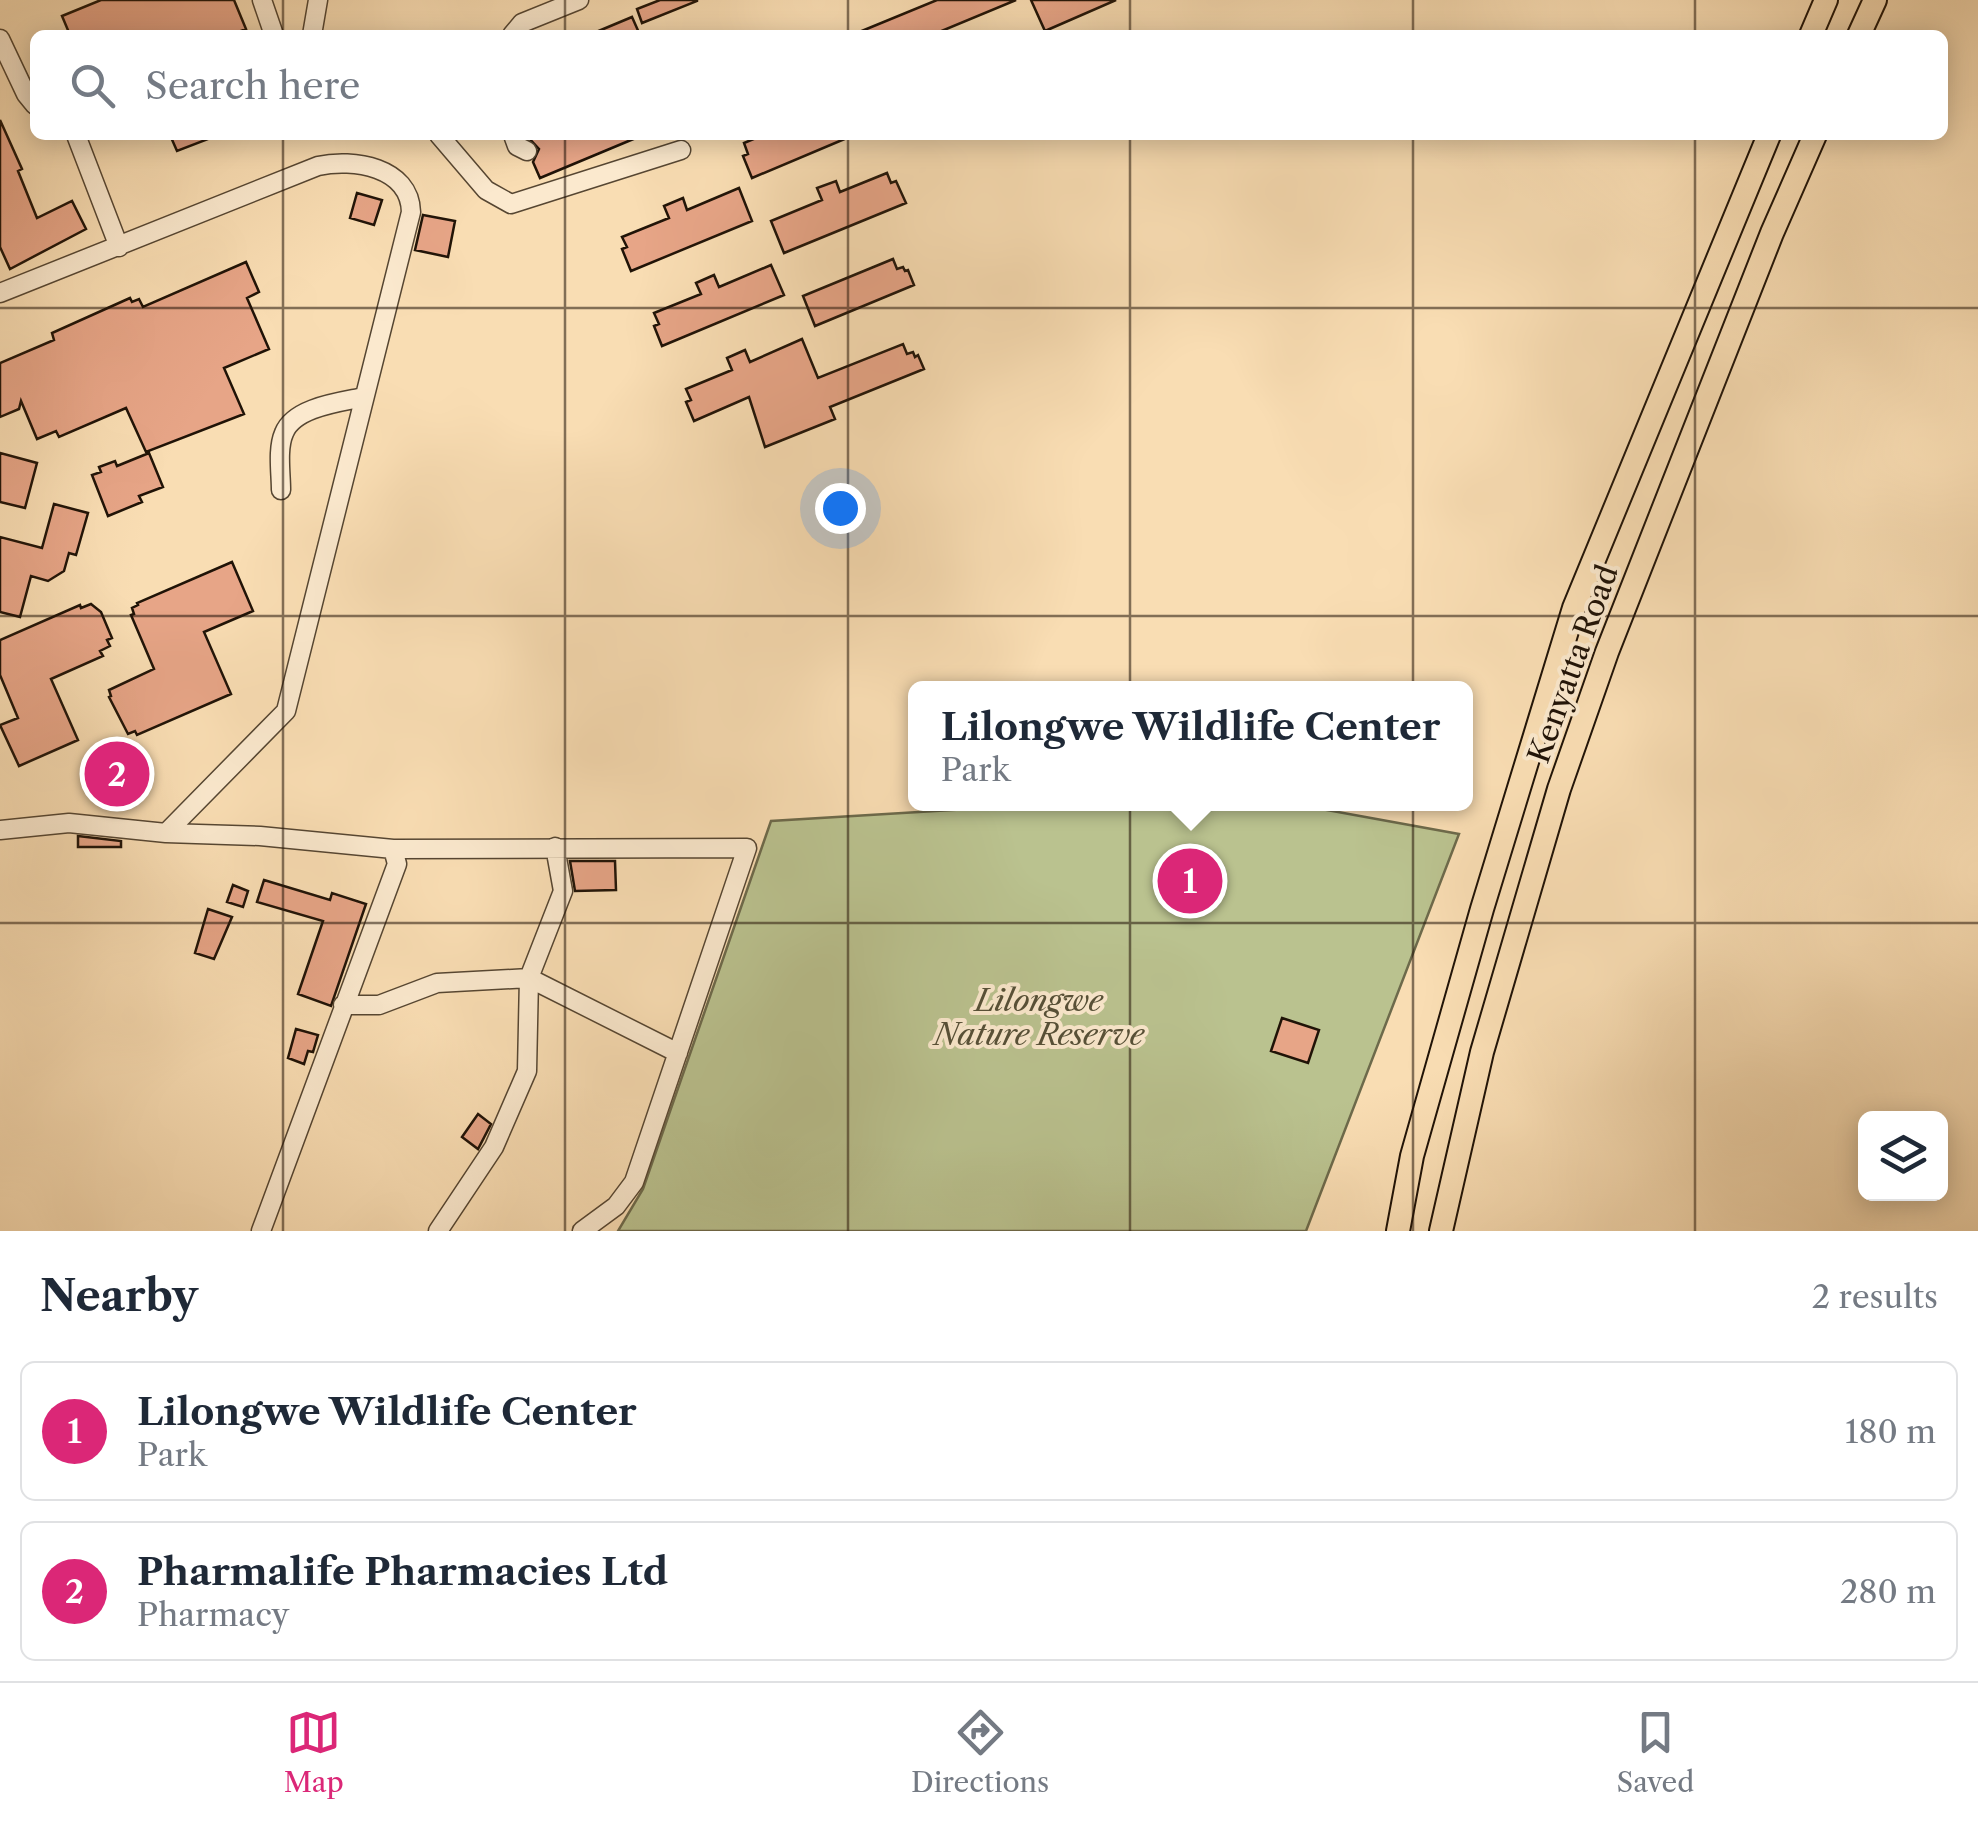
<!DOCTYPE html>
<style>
:root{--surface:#fff;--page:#f6f6f7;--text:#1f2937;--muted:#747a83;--line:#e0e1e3;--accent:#db2777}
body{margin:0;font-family:"Libre Caslon Text",serif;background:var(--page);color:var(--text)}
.controls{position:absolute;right:30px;bottom:30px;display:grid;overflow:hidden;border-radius:15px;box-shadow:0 5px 25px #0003}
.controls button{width:90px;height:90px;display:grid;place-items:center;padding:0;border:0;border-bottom:2px solid var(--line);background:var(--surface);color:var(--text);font:50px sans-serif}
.you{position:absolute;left:840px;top:508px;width:35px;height:35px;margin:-25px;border:8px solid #fff;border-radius:50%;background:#1a73e8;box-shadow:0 0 0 15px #1a73e833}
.badge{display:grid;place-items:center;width:65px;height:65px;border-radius:50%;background:var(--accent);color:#fff;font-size:32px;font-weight:700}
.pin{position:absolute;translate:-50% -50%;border:5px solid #fff;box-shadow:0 2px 10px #0006}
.popup{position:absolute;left:908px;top:681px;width:565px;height:130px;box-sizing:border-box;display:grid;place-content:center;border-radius:15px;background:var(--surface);filter:drop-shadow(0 2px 8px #0005);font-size:32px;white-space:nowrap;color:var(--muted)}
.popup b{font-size:38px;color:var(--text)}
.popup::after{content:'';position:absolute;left:50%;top:100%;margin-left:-20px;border:20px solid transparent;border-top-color:var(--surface)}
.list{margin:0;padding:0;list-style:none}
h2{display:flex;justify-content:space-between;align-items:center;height:130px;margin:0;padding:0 40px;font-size:42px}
h2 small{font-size:32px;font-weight:400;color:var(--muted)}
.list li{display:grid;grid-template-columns:65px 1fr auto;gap:30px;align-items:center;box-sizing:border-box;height:140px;margin:0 20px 20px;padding:0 20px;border:2px solid var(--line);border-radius:15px}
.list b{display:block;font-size:38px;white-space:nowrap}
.list p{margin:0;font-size:32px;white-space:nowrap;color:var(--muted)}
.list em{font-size:32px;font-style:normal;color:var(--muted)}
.icon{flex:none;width:55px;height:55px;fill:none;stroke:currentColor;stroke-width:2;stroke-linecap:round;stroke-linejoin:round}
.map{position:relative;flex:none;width:1978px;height:1231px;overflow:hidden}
.search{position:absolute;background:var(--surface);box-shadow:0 5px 25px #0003;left:30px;right:30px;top:30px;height:110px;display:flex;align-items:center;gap:25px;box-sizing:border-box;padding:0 35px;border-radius:15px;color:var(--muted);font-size:38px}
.sheet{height:450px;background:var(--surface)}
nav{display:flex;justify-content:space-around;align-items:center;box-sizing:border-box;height:140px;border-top:2px solid var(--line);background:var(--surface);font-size:28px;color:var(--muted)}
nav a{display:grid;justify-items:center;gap:5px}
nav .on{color:var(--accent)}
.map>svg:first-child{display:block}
.green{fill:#bac28f;stroke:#6d6a4b;stroke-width:2.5}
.building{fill:#e7a587;stroke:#201307;stroke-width:2.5}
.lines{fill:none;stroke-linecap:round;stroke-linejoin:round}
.minor-casing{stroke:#564632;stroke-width:21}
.major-casing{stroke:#201307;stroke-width:26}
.minor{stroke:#fbe9ce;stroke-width:18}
.major{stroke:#f9ddb3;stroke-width:22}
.grid{fill:none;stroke:#201307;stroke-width:2.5;stroke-opacity:0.55}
.labels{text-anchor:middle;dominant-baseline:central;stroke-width:8;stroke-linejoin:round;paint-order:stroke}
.street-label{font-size:30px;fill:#201307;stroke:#fbe9ce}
.park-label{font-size:30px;font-style:italic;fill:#565037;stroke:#fbe9ce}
</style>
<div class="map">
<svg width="1978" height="1231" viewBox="0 0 1978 1231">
<rect width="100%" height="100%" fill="#f9ddb3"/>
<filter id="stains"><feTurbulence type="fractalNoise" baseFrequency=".002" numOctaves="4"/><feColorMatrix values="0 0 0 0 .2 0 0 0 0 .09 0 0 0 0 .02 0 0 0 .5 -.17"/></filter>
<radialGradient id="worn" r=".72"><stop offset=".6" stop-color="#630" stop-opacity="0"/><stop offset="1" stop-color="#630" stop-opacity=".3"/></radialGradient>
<path class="green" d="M1050 804H1294L1459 834 1306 1231H618L643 1189 771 821Z"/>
<path class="building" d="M101 0H234L246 29 231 35H70L62 16Z
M660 0H697V1L642 23 637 9Z
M937 0H1016L932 35H852Z
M1031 0H1116L1045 31Z
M632 17 640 35H589Z
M0 120 22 169 18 171 37 218 72 201 86 229 10 269 0 247Z
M170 135H216V136L177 151Z
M526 135H643L540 178 533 162 539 149Z
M763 135H854L752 178 743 156 748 154 744 143Z
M887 173 891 183 896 181 906 203 784 253 771 221 822 200 817 188 836 181 840 192Z
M739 188 752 221 631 271 622 249 627 247 622 237 669 218 664 206 683 198 687 210Z
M357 193 382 200 374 225 350 218Z
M423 215 455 221 448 257 415 250Z
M893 259 897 269 903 267 905 271 908 270 914 285 815 326 803 296Z
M246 262 259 292 247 298 269 349 224 368 244 414 146 452 126 408 59 437 56 431 37 439 21 401 19 409 0 417V363L54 340 52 333 130 298 132 302 139 299 143 307Z
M771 265 784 295 662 346 654 326 659 324 654 313 701 294 696 283 714 275 719 287Z
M802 339 818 378 903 344 907 354 913 352 915 357 918 355 924 369 830 407 835 419 765 447 749 397 694 421 686 402 691 400 686 389 732 370 727 358 745 350 750 362Z
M0 453 37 463 25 508 0 502Z
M149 453 163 487 139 496 142 502 108 516 92 475 101 472 99 467 115 461 117 466Z
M54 504 88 513 76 555 69 553 64 571 48 581 31 576 20 617 0 612V537L42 548Z
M232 562 253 611 204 632 231 694 137 735 135 731 128 734 109 697 111 696 109 690 154 669 131 615 134 614 132 608 138 605 137 603Z
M91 604 101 612 112 638 107 640 110 646 100 651 103 656 51 679 78 740 19 766 0 725 18 718 0 675V640L80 605 81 608Z
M78 836 121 841V847H78Z
M570 861H615L616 890 575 891Z
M1159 865 1223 867 1221 897 1157 895Z
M264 880 330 900 332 893 366 904 331 1006 298 994 323 921 257 902Z
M233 885 248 891 243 907 227 902Z
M208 909 232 917 214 959 195 953Z
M1282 1018 1319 1030 1308 1063 1271 1051Z
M296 1029 318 1035 313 1052 308 1051 304 1064 288 1058Z
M478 1114 491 1124 478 1149 462 1137Z"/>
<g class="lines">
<g class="minor-casing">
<path id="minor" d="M262 0 274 35
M312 35 318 0
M512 35 522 23 579 0
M0 39 26 94 35 105
M76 135 119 247
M439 135 486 190 511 204 681 150
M513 135 517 146 527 151
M0 293 318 166C353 158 410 167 411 212L286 711 166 833
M281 490C281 473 277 449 284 433 294 407 341 402 364 397
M0 830 69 823 166 833 260 836 393 849 397 864 261 1231
M393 849 747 848 634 1182 616 1206 582 1231
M343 1005H379L437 983 529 978 678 1053
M438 1231 494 1147 527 1071 529 978 563 891 555 847"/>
</g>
<g class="major-casing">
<path id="major" d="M1811 35 1826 0
M1859 35 1875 0
M1398 1231 1412 1156 1482 909 1574 608 1769 135
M1441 1231 1482 1052 1559 789 1607 652 1772 233 1815 135"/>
</g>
<use href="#minor" class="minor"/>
<use href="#major" class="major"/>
</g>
<path class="grid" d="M283 0V35M565 0V35M848 0V35M1130 0V35M1413 0V35M1695 0V35M283 135V1231M565 135V1231M848 135V1231M1130 135V1231M1413 135V1231M1695 135V1231M0 308H1978M0 616H1978M0 923H1978"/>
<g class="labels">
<g class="street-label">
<text transform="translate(1573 664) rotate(-70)">Kenyatta Road</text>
</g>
<g class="park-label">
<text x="1039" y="1000">Lilongwe<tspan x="1039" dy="34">Nature Reserve</tspan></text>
</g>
</g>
<rect width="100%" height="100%" filter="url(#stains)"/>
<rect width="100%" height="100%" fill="url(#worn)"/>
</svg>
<div class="controls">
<button><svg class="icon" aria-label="layers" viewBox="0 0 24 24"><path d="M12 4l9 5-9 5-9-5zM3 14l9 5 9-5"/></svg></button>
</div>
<div class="you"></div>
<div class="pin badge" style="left:1190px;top:881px">1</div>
<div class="popup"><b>Lilongwe Wildlife Center</b>Park</div>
<div class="pin badge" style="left:117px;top:774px">2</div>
<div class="search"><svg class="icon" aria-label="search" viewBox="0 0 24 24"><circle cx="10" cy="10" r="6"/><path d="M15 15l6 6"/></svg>Search here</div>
</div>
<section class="sheet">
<h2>Nearby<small>2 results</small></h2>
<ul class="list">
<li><span class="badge">1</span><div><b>Lilongwe Wildlife Center</b><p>Park</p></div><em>180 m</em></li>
<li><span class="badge">2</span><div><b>Pharmalife Pharmacies Ltd</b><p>Pharmacy</p></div><em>280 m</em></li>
</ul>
</section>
<nav>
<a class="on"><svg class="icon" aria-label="map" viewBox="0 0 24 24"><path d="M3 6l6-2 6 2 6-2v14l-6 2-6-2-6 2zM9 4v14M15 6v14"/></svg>Map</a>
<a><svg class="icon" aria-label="directions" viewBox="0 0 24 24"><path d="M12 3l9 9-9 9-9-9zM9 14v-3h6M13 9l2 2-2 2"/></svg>Directions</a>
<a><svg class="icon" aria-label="saved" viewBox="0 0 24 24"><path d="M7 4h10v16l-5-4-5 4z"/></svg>Saved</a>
</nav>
